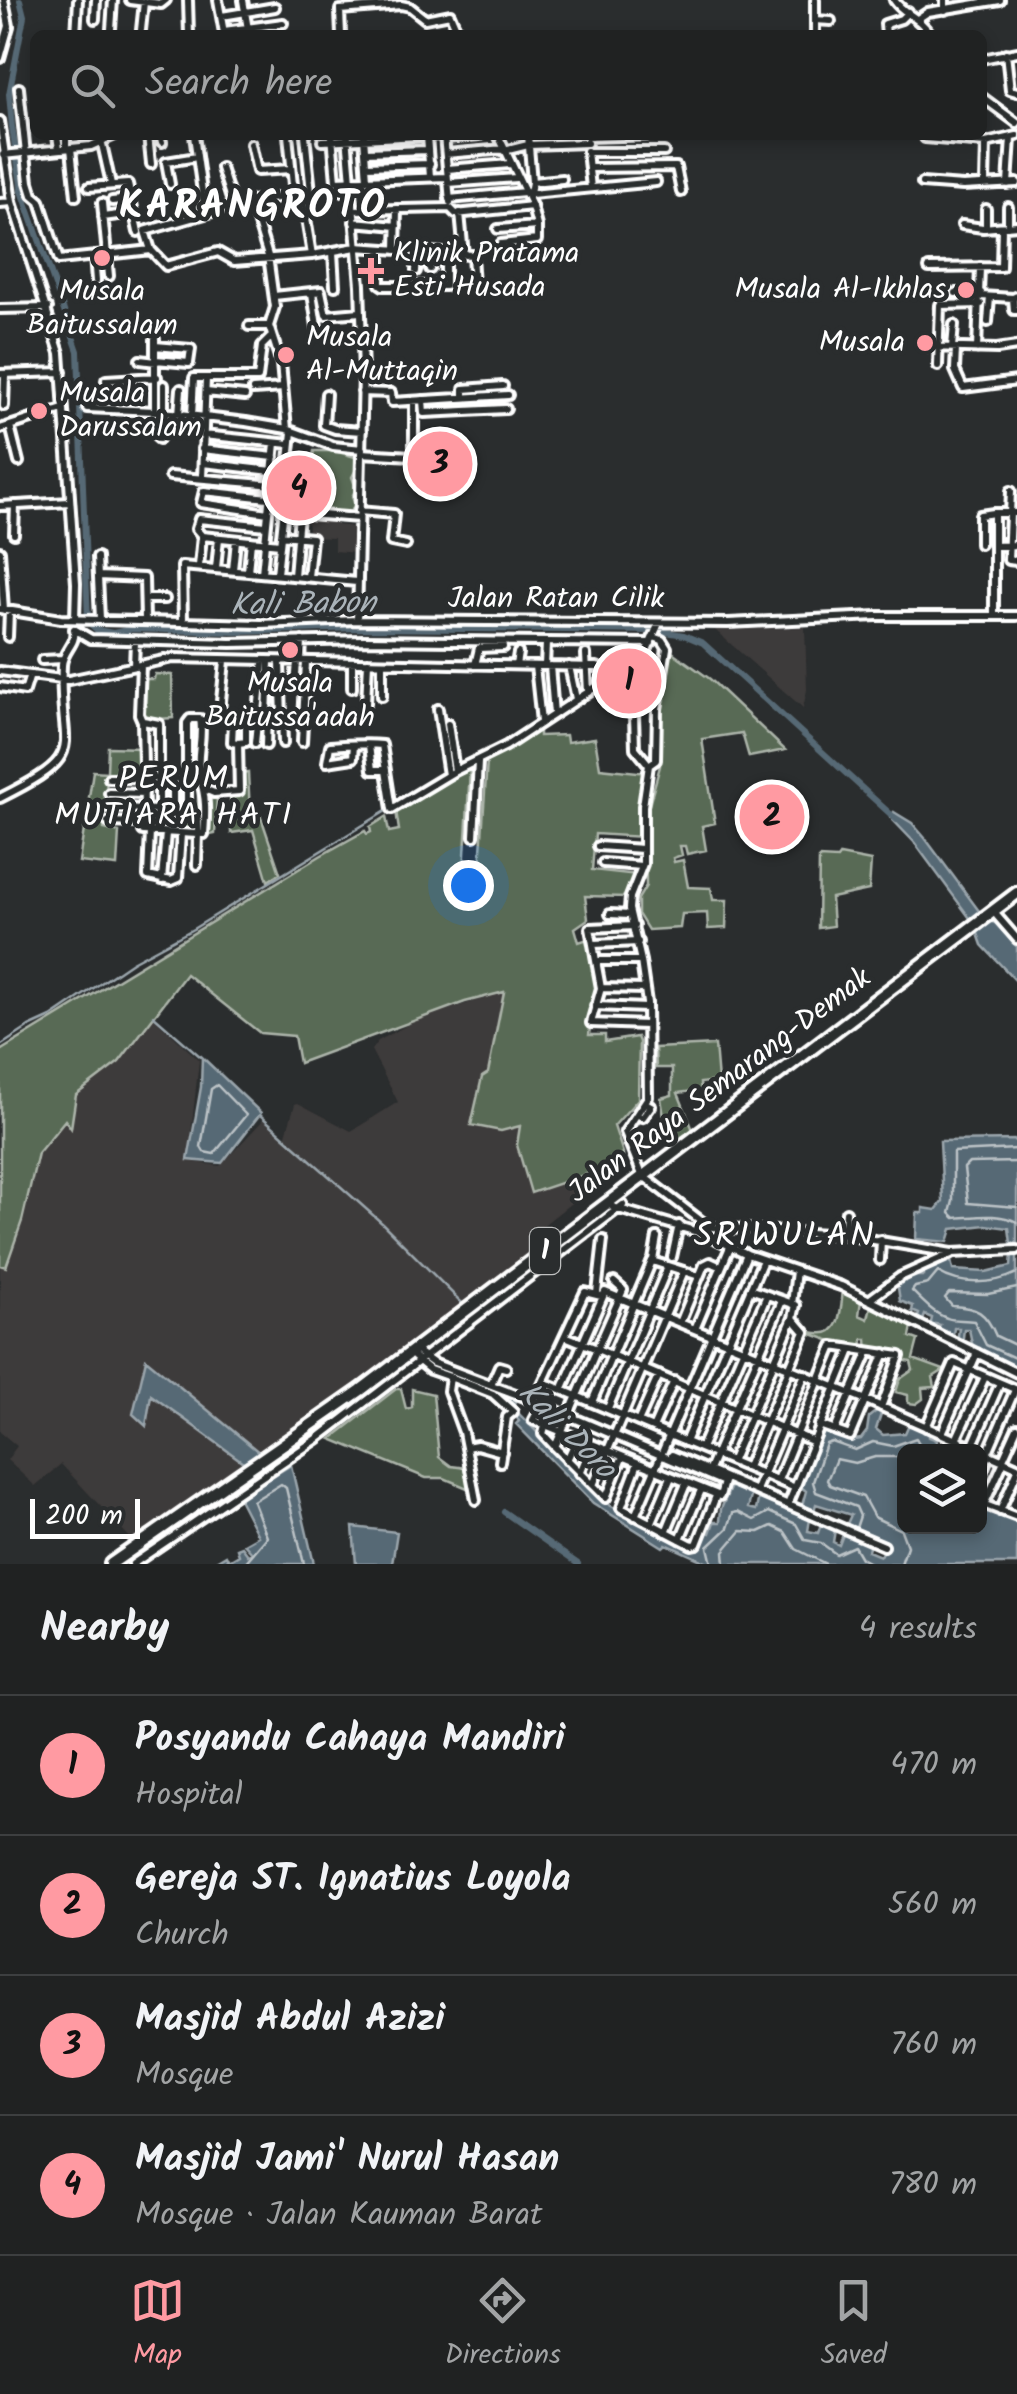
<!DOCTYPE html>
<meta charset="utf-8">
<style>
:root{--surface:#202222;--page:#282a2a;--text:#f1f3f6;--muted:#a2a4a5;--line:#3d3f40;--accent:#ff9aa2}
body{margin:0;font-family:Kalam,sans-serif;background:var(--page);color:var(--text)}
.controls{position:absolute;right:30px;bottom:30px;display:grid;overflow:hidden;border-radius:15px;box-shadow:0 5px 15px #0003}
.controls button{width:90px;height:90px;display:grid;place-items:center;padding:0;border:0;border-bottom:2px solid var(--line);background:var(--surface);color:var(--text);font:50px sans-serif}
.scale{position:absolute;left:30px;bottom:25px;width:110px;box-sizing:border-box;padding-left:10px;border:5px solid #fff;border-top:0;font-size:28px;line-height:35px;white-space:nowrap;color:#fff;-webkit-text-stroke:8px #2a2d2e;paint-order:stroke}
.you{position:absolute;left:468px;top:885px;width:35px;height:35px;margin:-25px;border:8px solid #fff;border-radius:50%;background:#1a73e8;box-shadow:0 0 0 15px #1a73e833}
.badge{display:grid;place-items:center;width:65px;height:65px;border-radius:50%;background:var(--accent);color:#111;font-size:32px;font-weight:700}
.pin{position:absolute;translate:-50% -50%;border:5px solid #fff;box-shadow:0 2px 10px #0006}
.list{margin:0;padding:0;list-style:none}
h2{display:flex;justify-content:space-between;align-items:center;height:130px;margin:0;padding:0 40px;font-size:42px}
h2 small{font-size:32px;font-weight:400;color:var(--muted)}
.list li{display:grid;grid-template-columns:65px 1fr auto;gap:30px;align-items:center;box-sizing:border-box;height:140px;padding:0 40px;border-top:2px solid var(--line)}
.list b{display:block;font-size:38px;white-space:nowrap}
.list p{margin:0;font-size:32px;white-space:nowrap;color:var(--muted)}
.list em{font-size:32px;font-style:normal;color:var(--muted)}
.icon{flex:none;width:55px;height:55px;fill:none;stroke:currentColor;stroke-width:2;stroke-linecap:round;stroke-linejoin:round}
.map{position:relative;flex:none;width:1017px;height:1564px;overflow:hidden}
.search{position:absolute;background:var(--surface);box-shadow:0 5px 15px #0003;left:30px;right:30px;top:30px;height:110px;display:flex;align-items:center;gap:25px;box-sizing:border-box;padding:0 35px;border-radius:15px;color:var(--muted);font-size:38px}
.sheet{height:690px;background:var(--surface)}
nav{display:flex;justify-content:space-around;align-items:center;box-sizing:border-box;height:140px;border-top:2px solid var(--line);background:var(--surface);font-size:28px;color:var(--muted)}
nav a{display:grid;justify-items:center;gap:5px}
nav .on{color:var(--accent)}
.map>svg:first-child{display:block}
.built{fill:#3e3a3a}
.green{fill:#586a54;stroke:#acb4aa;stroke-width:2.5}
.water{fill:#576974;stroke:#9aa5ac;stroke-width:2.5}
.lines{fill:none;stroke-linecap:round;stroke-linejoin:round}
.shore{stroke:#bcc3c7;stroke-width:2.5}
.stream{stroke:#9aa5ac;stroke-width:2.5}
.river{stroke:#576974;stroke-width:6}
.minor-casing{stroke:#fff;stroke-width:14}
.highway-casing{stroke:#fff;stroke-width:18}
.minor{stroke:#2a2d2e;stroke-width:6}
.highway{stroke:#2a2d2e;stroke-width:10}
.poi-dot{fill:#ff9aa2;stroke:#2a2d2e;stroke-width:4}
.labels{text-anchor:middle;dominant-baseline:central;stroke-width:9;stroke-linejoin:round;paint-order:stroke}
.shield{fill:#2a2d2e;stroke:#bfc0c0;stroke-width:2.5}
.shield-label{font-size:28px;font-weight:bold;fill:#fff}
.poi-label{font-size:30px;fill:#fff;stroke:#2a2d2e;text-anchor:start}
.street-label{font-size:30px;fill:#fff;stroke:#2a2d2e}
.water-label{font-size:32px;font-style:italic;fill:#abb4ba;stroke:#2a2d2e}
.neighbourhood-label{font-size:32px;letter-spacing:2.5px;fill:#fff;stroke:#2a2d2e}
.quarter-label{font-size:35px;letter-spacing:2.5px;fill:#fff;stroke:#2a2d2e}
.district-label{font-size:40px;font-weight:bold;letter-spacing:2.5px;fill:#fff;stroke:#2a2d2e}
</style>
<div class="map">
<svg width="1017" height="1564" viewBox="0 0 1017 1564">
<rect width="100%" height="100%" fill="#2a2d2e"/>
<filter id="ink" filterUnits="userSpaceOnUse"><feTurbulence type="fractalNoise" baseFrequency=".01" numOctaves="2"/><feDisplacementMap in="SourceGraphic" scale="20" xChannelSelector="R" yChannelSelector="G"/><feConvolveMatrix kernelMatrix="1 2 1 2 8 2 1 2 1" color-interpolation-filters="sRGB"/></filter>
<g filter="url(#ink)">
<path class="built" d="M312 516 336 518V525L358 527 356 553 334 551V538L309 537 307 521H311Z
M805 627 807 690 803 708 715 630Z
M504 992 488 1074 481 1077 471 1125 500 1131 521 1125 582 1176 623 1162 541 1227 550 1243 517 1263 380 1369 260 1453 146 1360 150 1394 246 1463 133 1541 61 1464 35 1486 7 1460 17 1446 0 1432V1265L5 1267 22 1221 38 1153 65 1120 71 1126 76 1095 119 1062 153 1017 199 1060 188 1161 220 1166 264 1119 285 1138 295 1104 298 1103 351 1131 363 1124 398 1102 371 1050 378 1041 420 1018Z"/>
<path class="green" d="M314 451H335L355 457 356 469 352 477 356 488 352 497 355 504 351 512 330 514 309 510V475Z
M668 649 710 679 785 750 749 757 742 733 702 739 715 823 702 826 706 850 687 854 685 846H680L682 855 673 858 674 862 683 860 688 887 711 888 713 900H727L726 928 708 929 707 913 682 914 680 928 648 930 638 914V899L646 886 645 833 648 809 660 766 661 695Z
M155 674 172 675 173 718 143 720 144 679H154Z
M539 728V736L566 735 567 742 595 738 600 768 648 773 642 837 595 834 592 870 638 875 628 897 585 896 588 919 575 928 579 942 591 938C594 952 599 972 598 987 596 1002 591 1018 589 1035H605V1042L637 1037 639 1042 638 1099 614 1126 623 1153V1162L531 1193 517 1145 520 1126 501 1131 471 1125 482 1077 488 1073 504 992 465 1002 299 1063 294 1036 260 1033 186 974 119 1062 76 1095 71 1128 65 1120 38 1153 22 1221 6 1267 0 1265V1051L320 856 365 831 367 834 371 832 370 827 386 817 389 832 399 830 396 811 470 769 464 872 480 867 487 761Z
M108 747 140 748 141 776 107 775 104 829 119 832 117 866 79 862 93 771 107 772Z
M248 773 250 813 259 811 280 873 268 881 253 830 231 833 230 795 241 794V774Z
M198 790 217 795 215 834 205 836 144 830V813L198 820Z
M840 855 871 861 869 890 831 898 833 926 818 928 819 858 837 859Z
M715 1045 718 1081 700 1083 701 1090 678 1093 693 1130 678 1139 664 1117 661 1098 672 1095V1068H656L655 1048Z
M843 1289 861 1300 859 1315 868 1319 871 1305 912 1326 910 1337 918 1340 913 1359 944 1370 933 1377 935 1387 922 1388 923 1399 916 1404 908 1403V1395L896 1392 900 1379 913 1370 911 1362 868 1352 867 1339H863L862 1349C840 1346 826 1338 805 1332L804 1326C811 1333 807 1332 818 1333 842 1337 841 1306 843 1289Z
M396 1389H401L406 1409 412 1407V1389L433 1394 439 1457 451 1466 466 1468 472 1490 444 1478H426L331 1439Z"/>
<path class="water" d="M894 812 912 823 925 838 985 919 995 923 1017 947V982L982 945 975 925 914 842 890 817Z
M202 1057 261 1113 222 1163 188 1160 201 1087Z
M1017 1140V1243H1011L1009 1228 986 1225 952 1229 948 1242 916 1239 917 1213H923V1208L936 1210 943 1201 940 1141Z
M1012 1254H1017V1362L1014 1369 973 1348 969 1329H964L962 1346 957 1343 959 1328H954L952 1341 936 1334 940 1325 935 1324 932 1332 929 1331 932 1318 925 1315 921 1326 916 1323 919 1314 912 1311 913 1306 900 1301 897 1281 913 1272 914 1276H924V1267L950 1256 953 1270 986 1272 1011 1266Z
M146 1359 260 1453 243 1462 151 1395 146 1426 133 1414Z
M425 1361 516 1397 513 1408 608 1504 660 1535 696 1549 704 1531 710 1533 714 1522H720L721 1509 732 1484 752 1493 748 1508 756 1510 759 1496 810 1519 808 1531 818 1533 821 1524 835 1530 833 1542 839 1545 844 1532 870 1543 868 1551 880 1556 885 1546 845 1528 851 1515 816 1504 813 1514 801 1509 806 1491 801 1487 821 1427 855 1440 861 1439 867 1431 869 1417 879 1409 882 1411 876 1429 883 1435 905 1433 910 1422 929 1430V1437L937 1440 936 1451 904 1452V1526H980V1507L1013 1518 1017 1520V1564H710L666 1544 663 1547 593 1503 516 1424 519 1421 505 1400 434 1370Z
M291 1465 314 1564H211L226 1555 229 1561 239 1555 237 1549 242 1547 248 1555 252 1553 244 1544 258 1536 237 1495 248 1487 250 1490Z
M353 1527 397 1532 392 1564H356Z"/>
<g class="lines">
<path class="shore" d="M217 1085 246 1115 214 1154 204 1152 201 1147 211 1089Z
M1017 1149 953 1152V1201L950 1213 955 1218C975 1217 998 1212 1017 1222
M1017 1162 969 1163 964 1168 968 1203 1017 1207
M1017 1273C993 1285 960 1286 938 1272L928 1284 915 1287 912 1291C921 1300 934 1314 947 1318 953 1321 966 1319 974 1321L986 1345 1017 1359
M1017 1288 988 1294 949 1293 945 1298 952 1306C977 1307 986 1312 996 1336L1017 1346
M856 1528 860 1516 856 1507 816 1492 813 1482 826 1444 832 1442 855 1450 873 1442 893 1446 916 1438 924 1452
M244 1564 267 1537 253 1501 281 1484 286 1488 304 1564
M712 1564 708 1547 728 1528 733 1513 738 1512 754 1520 769 1512 796 1524 805 1540 821 1543 836 1554 854 1546 861 1558 872 1564
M725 1564 724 1551 741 1531 759 1532 772 1526 785 1532 796 1549 826 1564
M901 1564 907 1546 901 1530 874 1517 863 1497 830 1485 827 1480 836 1459 855 1463 875 1457H904"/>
<path class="stream" d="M153 1015 201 1057
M0 1046 29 1027 51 1017 132 962 193 929 391 808
M260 1115 383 1224 463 1304
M464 1307 517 1265"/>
<path class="river" d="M20 0 24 16 9 94 12 127 22 191 78 351 88 622 97 630 113 633 132 629 235 632 360 628 660 631 684 635 703 643 897 820
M504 1512 578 1564"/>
<g class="minor-casing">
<path id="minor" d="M130 0 161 4 166 0
M188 0 189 35
M218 0 224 33
M243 0 249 35
M894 0C904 15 919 16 931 35
M945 0V10
M222 16 275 7
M919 18 928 12 1000 0
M95 19 96 0
M815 20 831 21
M111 29 113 0
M141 30 144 2
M224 31 283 23
M815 33V0
M76 35 78 0
M341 35 340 10 401 5 410 7 425 19 450 14 459 35
M886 35 885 24 901 19 908 12
M1006 53 1010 90 1017 92
M0 58 9 26 4 0
M982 59 1017 52
M19 88 29 182 33 195 40 201 59 260 151 250 145 231 251 201 268 256 275 307 269 326 281 363 287 429
M982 97 1017 123
M0 121 12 202 60 353 76 583 75 619
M57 135 59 149
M66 135V148
M148 135 151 164
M160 135 162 142
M194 135 205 213
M288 135 294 195
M305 135 311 192
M332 135 336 181 447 177
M347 135 360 285 363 373 357 620
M444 135 450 202
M528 135 532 182 529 198
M364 136 367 180
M427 136 430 177
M587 137 655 135
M445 138 480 135
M925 138 986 143 1017 136
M322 141 439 135
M102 144 111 184
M251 144 257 171 291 169
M71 148 76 196
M504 151 528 145 587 143
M587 151 591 188
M365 152 428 150
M587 152H664
M446 154 504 149
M3 155 91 146 115 135
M366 166 430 164
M221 168 233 205
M589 168 676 167 681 192
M447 169 510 164
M532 182 562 179
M448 183 516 178
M922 183 963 186 1017 183
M985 183 986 143
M170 184 166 162 197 157
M1008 184 1011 138
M89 187 128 184 138 232
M302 194 312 255
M531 194 656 182
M449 199 525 192
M112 201 131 199
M251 201 351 190
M0 203 12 202
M102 203 109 276
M1008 207V226
M353 210 450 208 456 214 532 206 498 135
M460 213 464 255
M103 217 133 213
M354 222 397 226
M962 225 983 228 1017 225
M986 228V209
M498 229 537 226 532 207
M501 244 537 240V226
M380 249V284L383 286H445V255
M151 250 166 266 218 252 234 261 312 255 356 247 472 255 474 286
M396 250 397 209
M333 252 335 286
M94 256 96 281
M929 268 1001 267 1002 227
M430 269 431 254
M416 271 417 252
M312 293 318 333
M956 293H981
M274 296 321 291 326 315 360 312
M981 296 1013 298
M1017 296 1013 298 1014 310H1017
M0 309 48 308
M988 322 990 297
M249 326H269
M155 339V411
M155 346 191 349 189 363 156 360
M929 347 997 349 1017 346
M952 347 954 325
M956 348 955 370 963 388 1017 381
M977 349 980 267
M140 360 156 362
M938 366 940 305 981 304
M0 374 62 372
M206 378H258L262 346 272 336
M106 380 157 377
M253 390 283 388
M206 392 245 396
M362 392 391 393 392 402 508 395
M326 394 324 425 335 429 362 431
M464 396V389L503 386
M423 400 424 413 506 409
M4 406 5 374
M87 408 155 411 246 422 287 429 333 446 362 449
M164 413V385
M179 414 181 389
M192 416 194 378H206L202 478
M10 426 19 462
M0 429 63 409
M203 435 290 444
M159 439 160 412
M202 449 274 457
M361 453 446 458
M414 456V401
M203 463 272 471
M170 476 286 486
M1011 491 1008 560 1017 561
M0 506 70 502
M359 511 394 514 391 542 406 545
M283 512 359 518
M268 513 201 503 204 491 268 498
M14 534 15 505
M281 535 312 538 308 577
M202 536 280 544
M980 544V515L994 513
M994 546 1017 545
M0 551 4 610
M97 557 100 619
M199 566 202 536 196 529 199 519 266 526
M216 568 219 538
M233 570 236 540
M248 571 251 541
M262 573 275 443
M277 574 292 432
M98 576 144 578 145 620
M294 576 299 514
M146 599H165
M0 609 61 619 261 624 357 620 728 623 877 616H1017
M994 615V513H1017
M183 622 182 566 357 582
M74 629 91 639 231 643 364 640 651 643
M8 637 9 611
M586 654 588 692
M42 660 63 659
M301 661 302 641
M280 663 283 743
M382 663V696
M141 665 139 714 142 721 144 809
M475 665 479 648 503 647
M516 665 518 653
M134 666 135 641
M535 666 541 722
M545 666 546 643
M550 666 554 714
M569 666 576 699
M0 671 69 680 173 658 597 667 614 675
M295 686 297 662
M0 687 25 691 30 675
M352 688V662
M366 703 368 662
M438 709 448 775
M220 711 225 661
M143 721 159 724V810
M448 724 455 771
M302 742 306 662
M255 743 263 662
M266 745 269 662
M354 745 353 758 327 762 330 746C347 745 365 743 382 745L392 809 455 771 506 746 620 671 642 662
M369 745 372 770H386
M649 765 635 748 633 682 659 623
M109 778 200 779
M173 779V815
M207 790 214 793 239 791 238 743 232 742 233 722 246 721V742L238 743
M109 793 144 794
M0 798C94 751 57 752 62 665 63 650 77 644 74 629
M108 807 159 810 187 817V723L190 719H200C204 737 195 759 200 777 206 799 206 809 204 834H198
M141 809 143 831 198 834 197 865
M108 822 141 823
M150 832 148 876 171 881 178 878 181 834
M198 834V817
M474 836 478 762
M598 846 643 849
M603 863 642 866
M162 880 166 833
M610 914 630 915
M997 916 1017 939
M634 926 590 928 601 988 591 1023 647 1025
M594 944 638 942
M597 961H641
M601 988 645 989
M595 1006 647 1008
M638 1115 643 1117 651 1106 646 1103
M642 1175 625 1132 648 1097 647 1003 641 961 629 909 630 897 643 864V806L649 765 656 760 657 709 667 648 662 640 654 637
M647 1179 709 1227 844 1235 952 1253 1017 1250
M612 1207 708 1235 747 1254 841 1286 1017 1373
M844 1235 846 1212
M672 1257 679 1225
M653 1260 657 1237
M880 1260 881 1240
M597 1293 603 1240
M601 1296 585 1292 543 1382 793 1487
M869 1300 900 1277 951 1254
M792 1304 796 1271
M680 1323 704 1265 710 1262 721 1267
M695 1329 730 1247
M565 1336 597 1349 623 1290 614 1282
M419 1353 433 1363 534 1401 724 1482 720 1496 533 1420 541 1405
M414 1357 430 1370 450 1377 448 1391 463 1432 476 1500
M450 1377 493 1394 513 1412 507 1417 500 1462
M492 1382 499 1366 506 1368
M562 1390 605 1292 866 1400 1017 1467
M534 1401 543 1382
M592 1402 652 1261 699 1276
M608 1408 668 1267
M638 1422 659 1375
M819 1425 850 1436 885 1353
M545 1426 543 1434 555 1447
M926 1427 954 1363 1017 1390
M653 1428 674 1381
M835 1430 868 1353
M942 1433 977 1353
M956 1440 985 1377
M685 1442 763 1260
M466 1447 477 1445 502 1452
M972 1447 1000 1383
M701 1448 767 1295
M956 1452 960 1441
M987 1454 1015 1390
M672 1455 884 1546
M622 1458 606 1498 555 1447 597 1349 812 1441
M1003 1459 1017 1428
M567 1460 577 1438
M732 1460 793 1318
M638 1463 621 1508 692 1545 697 1544 716 1496
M747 1467 805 1332 793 1318 796 1305 750 1289
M709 1470 782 1301
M580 1473 592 1444
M980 1478 989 1455
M778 1480 833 1346 900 1356 881 1407
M593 1485 684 1271
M756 1490 805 1374
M980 1503 1017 1517
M788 1505 851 1350
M984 1505 1004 1461
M1000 1511 1017 1472
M635 1516 747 1254
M651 1524 671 1477
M666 1532 686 1484
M680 1539 701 1490
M133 1564 317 1439 623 1205"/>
</g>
<g class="highway-casing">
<path id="highway" d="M111 1564 361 1390 1017 893"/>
</g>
<use href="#minor" class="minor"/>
<use href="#highway" class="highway"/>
</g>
</g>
<g class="poi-dot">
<circle cx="102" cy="258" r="10"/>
<path d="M366 256h10v10h10v10h-10v10h-10v-10h-10v-10h10z"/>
<circle cx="966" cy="290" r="10"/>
<circle cx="925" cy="343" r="10"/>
<circle cx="286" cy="355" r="10"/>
<circle cx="39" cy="411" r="10"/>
<circle cx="290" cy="650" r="10"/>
</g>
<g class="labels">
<rect class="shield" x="530" y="1228" width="30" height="46" rx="8"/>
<g class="shield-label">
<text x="545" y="1251">1</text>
</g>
<g class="poi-label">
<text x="394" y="254">Klinik Pratama<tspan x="394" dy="34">Esti Husada</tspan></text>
<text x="946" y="290" text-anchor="end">Musala Al-Ikhlas</text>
<text x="102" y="292" text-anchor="middle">Musala<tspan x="102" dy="34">Baitussalam</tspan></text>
<text x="306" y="338">Musala<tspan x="306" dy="34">Al-Muttaqin</tspan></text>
<text x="905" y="343" text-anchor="end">Musala</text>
<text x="59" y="394">Musala<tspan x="59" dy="34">Darussalam</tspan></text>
<text x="290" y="684" text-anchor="middle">Musala<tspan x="290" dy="34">Baitussa'adah</tspan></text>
</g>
<g class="street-label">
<text x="556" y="599">Jalan Ratan Cilik</text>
<text transform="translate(720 1086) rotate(-37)">Jalan Raya Semarang-Demak</text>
</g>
<g class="water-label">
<text transform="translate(303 605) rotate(-1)">Kali Babon</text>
<text transform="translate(566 1431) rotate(45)">Kali Doro</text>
</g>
<g class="neighbourhood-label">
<text x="174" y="779">PERUM<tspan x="174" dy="37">MUTIARA HATI</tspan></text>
</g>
<g class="quarter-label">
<text x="785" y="1237">SRIWULAN</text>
</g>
<g class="district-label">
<text x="253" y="207">KARANGROTO</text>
</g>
</g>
</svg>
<div class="controls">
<button><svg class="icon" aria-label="layers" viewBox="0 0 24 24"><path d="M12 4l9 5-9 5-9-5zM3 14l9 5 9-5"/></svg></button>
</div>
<div class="scale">200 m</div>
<div class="you"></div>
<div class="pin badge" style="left:629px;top:681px">1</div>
<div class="pin badge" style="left:772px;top:817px">2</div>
<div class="pin badge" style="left:440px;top:464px">3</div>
<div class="pin badge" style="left:299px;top:488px">4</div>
<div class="search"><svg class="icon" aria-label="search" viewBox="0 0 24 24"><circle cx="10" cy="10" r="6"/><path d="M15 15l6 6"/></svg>Search here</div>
</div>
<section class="sheet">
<h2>Nearby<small>4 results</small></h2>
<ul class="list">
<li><span class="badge">1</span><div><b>Posyandu Cahaya Mandiri</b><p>Hospital</p></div><em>470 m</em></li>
<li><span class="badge">2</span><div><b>Gereja ST. Ignatius Loyola</b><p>Church</p></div><em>560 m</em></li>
<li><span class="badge">3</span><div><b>Masjid Abdul Azizi</b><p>Mosque</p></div><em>760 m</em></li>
<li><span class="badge">4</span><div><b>Masjid Jami' Nurul Hasan</b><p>Mosque · Jalan Kauman Barat</p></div><em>780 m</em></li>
</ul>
</section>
<nav>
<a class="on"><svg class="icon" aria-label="map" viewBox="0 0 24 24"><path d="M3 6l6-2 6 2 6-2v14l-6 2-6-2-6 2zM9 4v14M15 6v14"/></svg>Map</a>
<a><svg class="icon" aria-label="directions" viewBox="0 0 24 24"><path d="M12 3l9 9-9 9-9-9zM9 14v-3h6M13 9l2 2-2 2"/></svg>Directions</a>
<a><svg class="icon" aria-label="saved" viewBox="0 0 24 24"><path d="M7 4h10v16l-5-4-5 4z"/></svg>Saved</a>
</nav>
